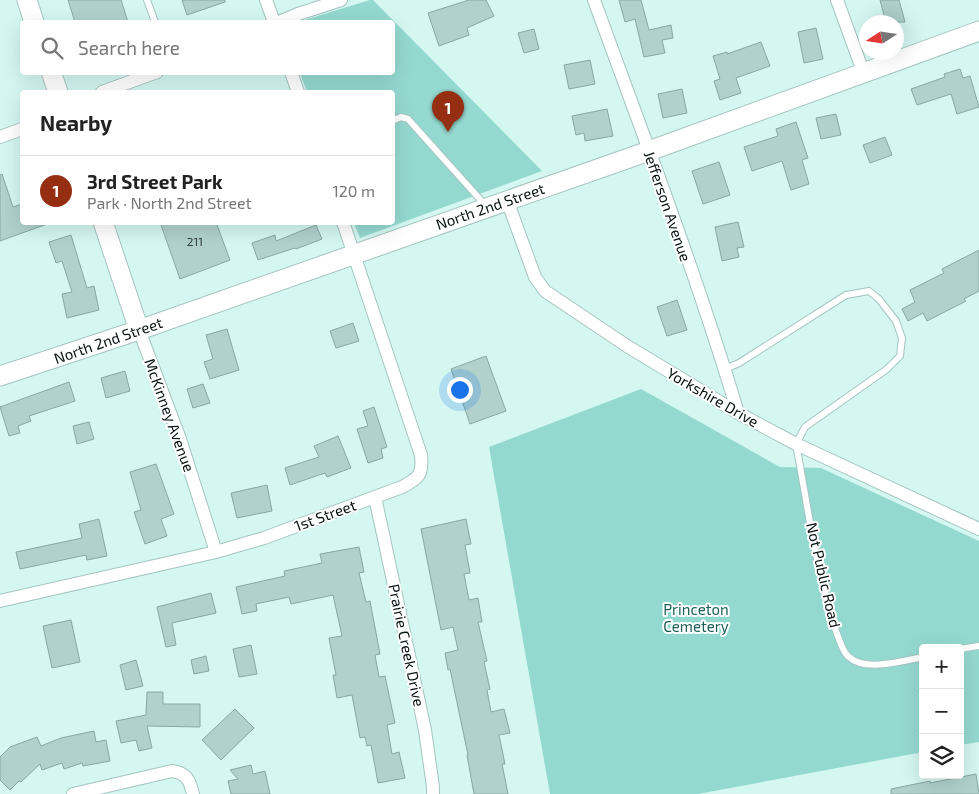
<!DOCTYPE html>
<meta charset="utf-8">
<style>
:root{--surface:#fff;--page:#f6f6f6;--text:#222;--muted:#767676;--line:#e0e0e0;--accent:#962e12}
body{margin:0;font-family:"Exo 2",sans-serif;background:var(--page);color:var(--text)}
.controls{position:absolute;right:15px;bottom:15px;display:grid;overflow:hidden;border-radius:5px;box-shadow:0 5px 20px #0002}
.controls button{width:45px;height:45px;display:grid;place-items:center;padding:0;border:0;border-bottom:1px solid var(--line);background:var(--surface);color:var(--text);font:25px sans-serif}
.compass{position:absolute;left:859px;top:15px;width:45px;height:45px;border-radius:50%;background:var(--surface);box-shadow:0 5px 20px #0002;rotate:258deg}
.you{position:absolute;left:459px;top:389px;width:18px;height:18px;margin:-12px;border:4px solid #fff;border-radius:50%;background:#1a73e8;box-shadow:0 0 0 8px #1a73e833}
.badge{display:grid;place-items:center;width:32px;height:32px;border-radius:50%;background:var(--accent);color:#fff;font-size:16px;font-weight:700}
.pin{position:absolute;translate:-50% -41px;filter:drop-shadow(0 1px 2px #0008)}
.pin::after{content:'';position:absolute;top:26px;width:18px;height:15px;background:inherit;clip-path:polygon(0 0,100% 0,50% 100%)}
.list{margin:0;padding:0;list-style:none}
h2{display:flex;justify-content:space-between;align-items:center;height:65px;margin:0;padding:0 20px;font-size:21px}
h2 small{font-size:16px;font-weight:400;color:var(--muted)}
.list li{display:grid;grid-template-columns:32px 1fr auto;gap:15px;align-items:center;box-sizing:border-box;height:70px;padding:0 20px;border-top:1px solid var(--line)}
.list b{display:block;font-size:19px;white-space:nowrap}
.list p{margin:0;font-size:16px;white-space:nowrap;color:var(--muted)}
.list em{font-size:16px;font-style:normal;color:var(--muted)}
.icon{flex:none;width:28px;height:28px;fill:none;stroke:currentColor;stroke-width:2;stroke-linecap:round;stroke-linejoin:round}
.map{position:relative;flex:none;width:979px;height:794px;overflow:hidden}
.search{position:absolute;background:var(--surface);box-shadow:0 5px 20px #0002;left:20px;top:20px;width:375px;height:55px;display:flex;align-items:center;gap:12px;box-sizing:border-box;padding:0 18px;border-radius:5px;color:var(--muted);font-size:19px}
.panel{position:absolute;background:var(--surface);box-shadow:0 5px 20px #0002;left:20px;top:90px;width:375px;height:135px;border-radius:5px}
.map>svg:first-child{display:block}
.green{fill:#94d9d0}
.building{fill:#b0d1cc;stroke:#88a8a4}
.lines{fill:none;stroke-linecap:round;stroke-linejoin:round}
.lane-casing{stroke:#a4c5c0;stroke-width:8}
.street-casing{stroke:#a4c5c0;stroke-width:14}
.secondary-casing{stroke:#a4c5c0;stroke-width:21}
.lane{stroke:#fff;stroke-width:6}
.street{stroke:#fff;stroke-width:12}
.secondary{stroke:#fff;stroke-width:19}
.labels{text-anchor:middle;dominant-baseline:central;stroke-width:4;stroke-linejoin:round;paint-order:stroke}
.number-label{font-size:12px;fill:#30403e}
.street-label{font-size:15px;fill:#05100f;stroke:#fff}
.park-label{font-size:15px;fill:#1c5f58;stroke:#fff}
</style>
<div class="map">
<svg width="979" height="794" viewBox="0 0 979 794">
<rect width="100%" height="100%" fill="#d4f7f1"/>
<path class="green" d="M370 0H373L542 171 360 238 354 223 392 222V92H307L300 73 392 72V22H298Z
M641 389 780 467 821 468 979 541V742L960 745V648H923V752L698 794H550L489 447Z"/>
<path class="building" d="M68 0H121L128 22H75Z
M182 0H225V2L187 15Z
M469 0H486L494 16 467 28 469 35 439 46 428 13Z
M619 0H641L649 30 671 25 673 38 662 40 665 53 644 57 635 19 625 22Z
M880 0H899L905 22H886Z
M816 28 823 59 804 63 798 32Z
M534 29 539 49 524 53 518 33Z
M761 42 770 66 736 78 741 93 720 100 714 81 720 79 713 56 727 52V54Z
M590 60 595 84 569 89 564 65Z
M960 69 963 78 970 76 979 107 957 114 951 94 917 105 911 89 945 77 944 74Z
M682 89 687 113 663 118 658 94Z
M607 109 613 136 585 141 584 133 576 135 572 116Z
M836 114 841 135 821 139 816 118Z
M796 122 808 158 802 160 809 184 791 190 782 161 752 171 744 147 778 136 776 129Z
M885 137 892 155 870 163 863 145Z
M719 162 730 195 703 204 692 171Z
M2 174 13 207 22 204V222H47V224L0 241V175Z
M160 222H216L230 260 180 279Z
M738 222 744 247 737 248 739 257 722 261 715 227Z
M316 225 322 239 296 249 295 248 258 260 252 243 275 235 276 241Z
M71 235 87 288 94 286 99 310 67 318 62 294 72 292 62 261 56 263 49 242Z
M979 250V291L964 299 966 301 927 321 923 313 908 321 902 309 915 302 910 290 944 273 942 269Z
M677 300 687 330 667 336 657 307Z
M353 323 359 341 336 348 330 331Z
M227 329 239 370 210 379 204 362 213 359 206 335Z
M486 356 506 411 470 424 451 369Z
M125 371 130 391 106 398 101 378Z
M69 382 75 401 29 416 31 421 18 426 20 433 9 436 0 407Z
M203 384 210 403 193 408 187 389Z
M374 407 387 447 381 449 383 458 368 463 357 429 368 426 363 411Z
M89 422 94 439 77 444 73 426Z
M338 436 351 468 327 477 325 473 290 485 285 468 319 457 314 446Z
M156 464 174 514 161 519 167 536 145 544 134 512 141 510 130 472Z
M267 485 272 511 237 518 231 493Z
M99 519 107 556 87 560 86 555 20 569 16 552 82 538 79 524Z
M466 519 471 544 465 545 470 573 464 574 469 600 478 598 482 622H478L487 661 484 662 490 689 487 690 491 712 504 709 510 733 499 735 505 764H502L508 794H474L467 755H468L450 669 448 670 445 653 458 650 453 627 441 630 421 529Z
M359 547 364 572 359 573 366 602 370 601 380 654 375 655 379 677 385 676 395 723 387 725 392 754 399 752 405 778 378 783 371 745 367 746 365 737 360 738 352 695 337 698 333 675H336L329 638 342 636 333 595 291 604 289 597 256 604 257 611 242 614 236 587 285 576 284 571 322 563 320 554Z
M211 593 216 613 172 623 176 645 166 647 157 607Z
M71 620 80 662 52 668 43 626Z
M251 645 257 674 239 677 233 649Z
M206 656 209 671 194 674 191 660Z
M136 660 143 686 126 690 120 665Z
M147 692H163V704H200V727L147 726 152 748 139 751 136 740 121 743 116 721 146 715Z
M235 709 254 728 221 760 202 740Z
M94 731 96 742 106 740 110 761 83 766 82 763 64 769 62 763 42 770 40 764 21 782 19 781 10 790 0 780V757L10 747 37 737 41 746 61 738Z
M251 765 253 774 265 771 270 794H231L228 781 238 779 230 770Z
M976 774 979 794H891V789L930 781V783Z"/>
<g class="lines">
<g class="lane-casing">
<path id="lane" d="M147 0 155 22
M392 121 401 117 408 119 486 206
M725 369 739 363 846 295 869 291 879 299 896 321 902 338 900 356 887 369 805 427 796 444C808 507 816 573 837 634 840 641 843 653 849 657 865 672 903 661 923 657
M960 649 979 646"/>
</g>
<g class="street-casing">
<path id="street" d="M266 0 274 22
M594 0C644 137 696 273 738 413
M837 0 864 74
M279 22 298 14 341 0
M291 72 298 92
M102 92 157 72
M0 137 22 129
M507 200 535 277 545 291 627 346 738 413 796 444 979 529
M139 330 180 439 216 552
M375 497 425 730 433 787V794
M0 601 216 552 264 538 402 487C419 478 423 475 421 455L343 222
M73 794 172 771C187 773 190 781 193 794"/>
</g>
<g class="secondary-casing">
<path id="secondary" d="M27 0 34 22
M51 72 58 92
M103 222 139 330
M0 376 139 330 649 151 979 31"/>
</g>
<use href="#lane" class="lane"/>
<use href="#street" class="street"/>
<use href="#secondary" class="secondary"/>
</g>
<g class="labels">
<g class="number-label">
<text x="195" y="241">211</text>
</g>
<g class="street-label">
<text transform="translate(490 206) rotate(-19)">North 2nd Street</text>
<text transform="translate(668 206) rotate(71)">Jefferson Avenue</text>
<text transform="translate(108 340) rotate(-19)">North 2nd Street</text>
<text transform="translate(713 397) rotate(30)">Yorkshire Drive</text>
<text transform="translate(170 415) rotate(70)">McKinney Avenue</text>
<text transform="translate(325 515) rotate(-20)">1st Street</text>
<text transform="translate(824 575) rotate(77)">Not Public Road</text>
<text transform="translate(407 645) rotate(78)">Prairie Creek Drive</text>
</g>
<g class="park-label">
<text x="696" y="609">Princeton<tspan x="696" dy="17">Cemetery</tspan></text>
</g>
</g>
</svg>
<div class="controls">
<button>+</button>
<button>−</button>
<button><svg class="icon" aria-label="layers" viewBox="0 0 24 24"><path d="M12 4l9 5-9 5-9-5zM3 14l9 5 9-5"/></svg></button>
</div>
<svg class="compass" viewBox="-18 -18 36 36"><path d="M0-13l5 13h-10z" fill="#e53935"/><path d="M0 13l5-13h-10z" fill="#767676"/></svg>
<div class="you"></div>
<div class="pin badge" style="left:448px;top:132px">1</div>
<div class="search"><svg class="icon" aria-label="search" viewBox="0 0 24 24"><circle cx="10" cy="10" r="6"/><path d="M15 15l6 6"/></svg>Search here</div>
<section class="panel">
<h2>Nearby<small></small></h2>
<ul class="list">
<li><span class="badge">1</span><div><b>3rd Street Park</b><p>Park · North 2nd Street</p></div><em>120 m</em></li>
</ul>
</section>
</div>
